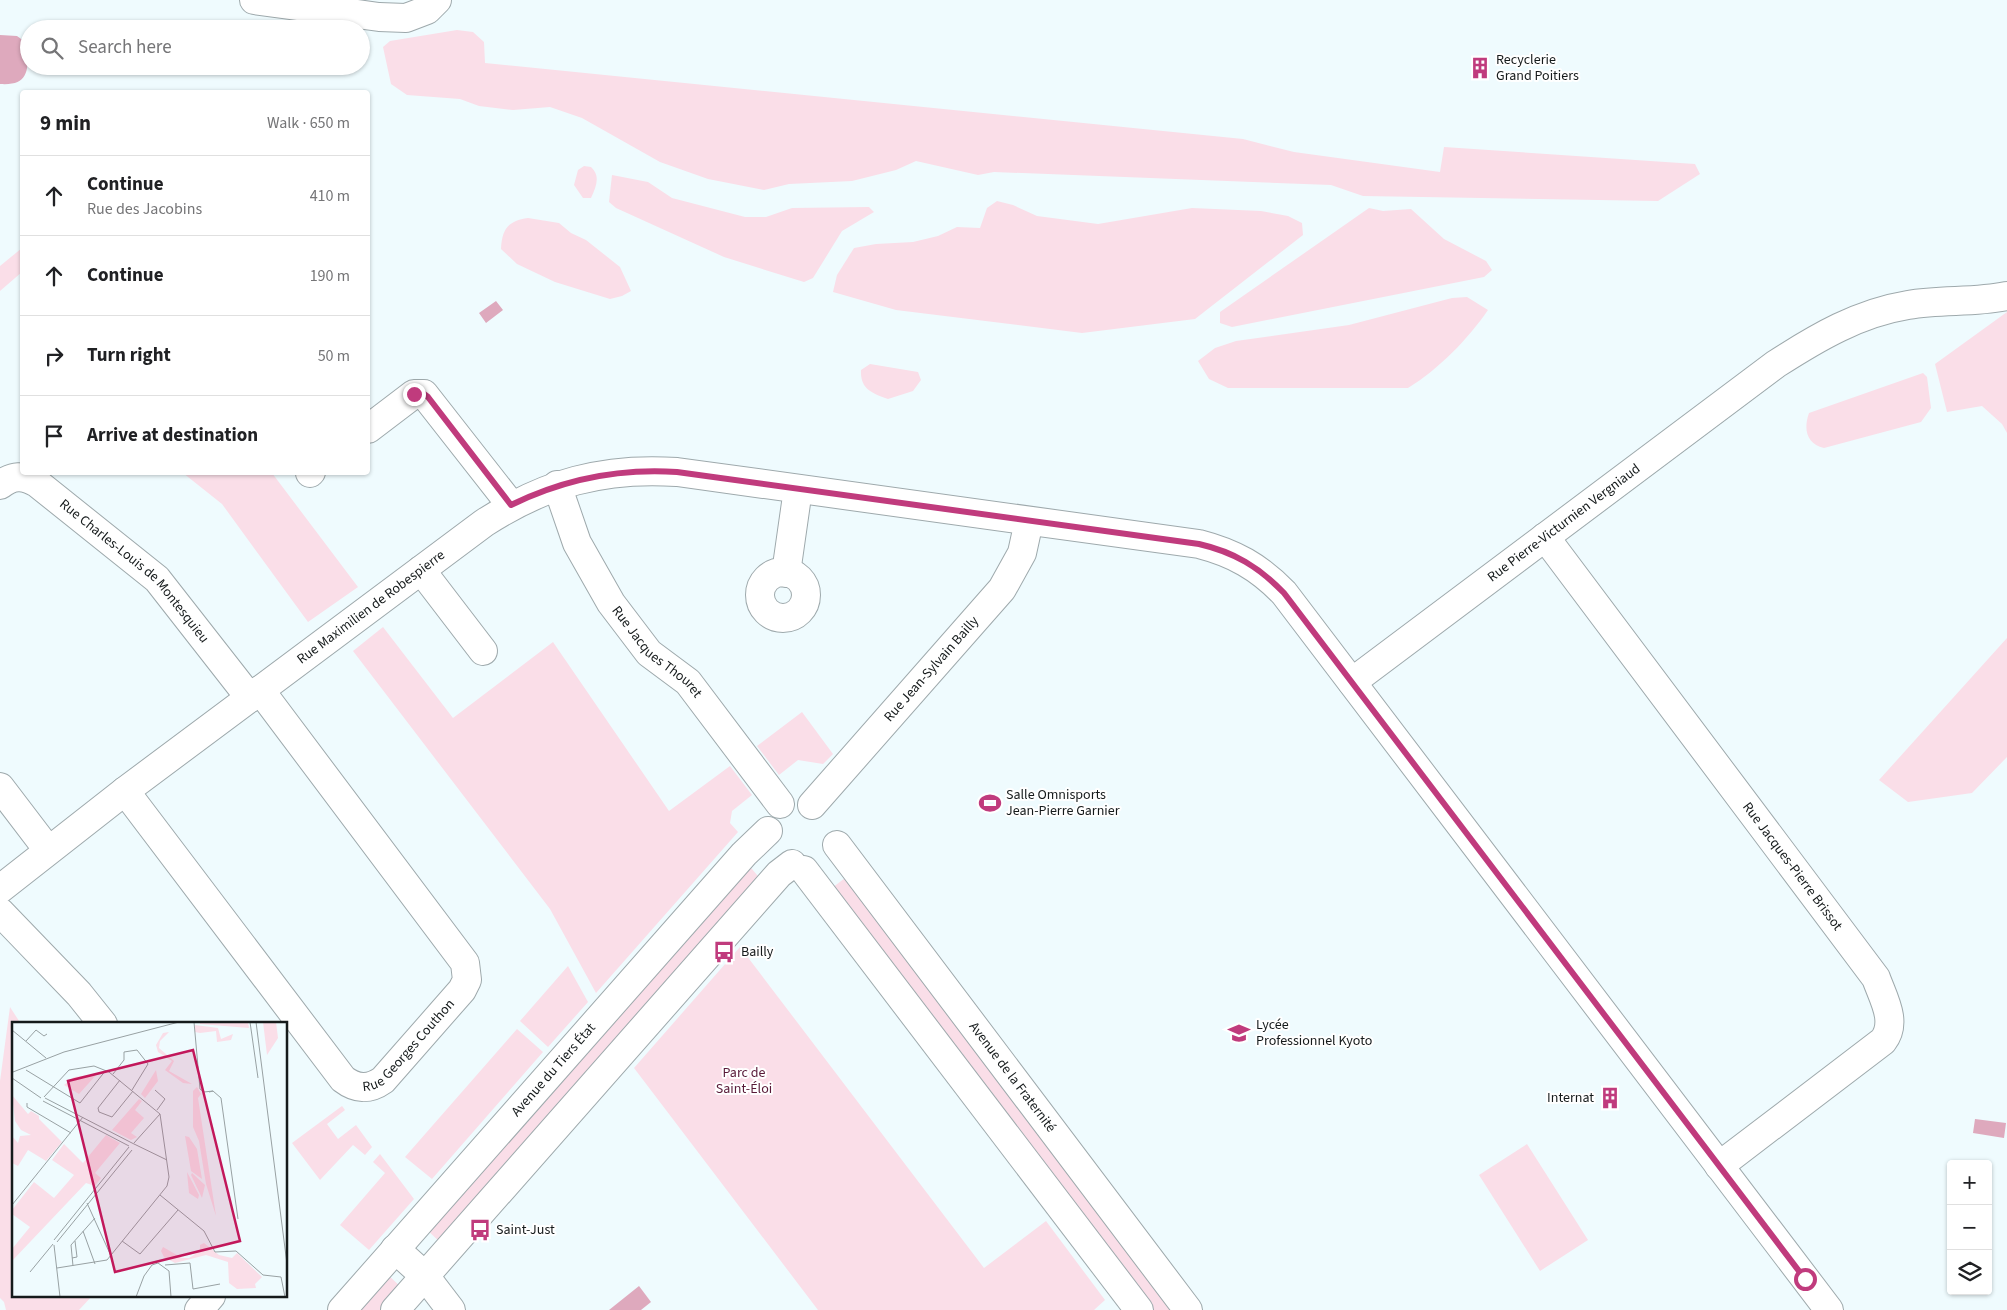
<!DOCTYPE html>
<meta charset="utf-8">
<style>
:root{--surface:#fff;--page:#f2f2f2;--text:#202124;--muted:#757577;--line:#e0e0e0}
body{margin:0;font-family:"Source Sans 3",sans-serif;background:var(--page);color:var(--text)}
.controls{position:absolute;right:15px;bottom:15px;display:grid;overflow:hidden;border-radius:5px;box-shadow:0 1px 4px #0004}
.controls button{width:45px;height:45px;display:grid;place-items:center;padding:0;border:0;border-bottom:1px solid var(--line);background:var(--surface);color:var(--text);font:25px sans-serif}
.stop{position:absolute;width:15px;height:15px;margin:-11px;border:4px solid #c03b7d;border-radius:50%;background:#fff}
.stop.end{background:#c03b7d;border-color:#fff;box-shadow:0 1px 5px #0008}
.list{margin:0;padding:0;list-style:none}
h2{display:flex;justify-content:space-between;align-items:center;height:65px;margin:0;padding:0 20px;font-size:21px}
h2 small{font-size:16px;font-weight:400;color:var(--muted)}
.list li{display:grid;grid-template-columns:32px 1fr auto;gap:15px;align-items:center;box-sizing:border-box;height:80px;padding:0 20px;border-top:1px solid var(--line)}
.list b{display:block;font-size:19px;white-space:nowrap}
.list p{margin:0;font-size:16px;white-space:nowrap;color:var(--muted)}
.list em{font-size:16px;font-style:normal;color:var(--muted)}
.icon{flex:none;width:28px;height:28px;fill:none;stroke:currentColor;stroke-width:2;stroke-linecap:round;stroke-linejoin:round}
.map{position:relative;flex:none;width:2007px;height:1310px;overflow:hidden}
.search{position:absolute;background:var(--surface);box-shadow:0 1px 4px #0004;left:20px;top:20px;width:350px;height:55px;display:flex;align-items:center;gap:12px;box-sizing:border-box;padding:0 18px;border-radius:28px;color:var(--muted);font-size:19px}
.panel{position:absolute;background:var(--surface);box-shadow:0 1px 4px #0004;left:20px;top:90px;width:350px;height:385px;border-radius:5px}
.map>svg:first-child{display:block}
.green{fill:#fadee8}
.water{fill:#dea9bd}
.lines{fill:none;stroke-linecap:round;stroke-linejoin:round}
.minor-casing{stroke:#9ea9ac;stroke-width:30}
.minor{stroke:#fff;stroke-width:28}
.route{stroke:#c03b7d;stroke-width:6}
.labels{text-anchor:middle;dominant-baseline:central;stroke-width:4;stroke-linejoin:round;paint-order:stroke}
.poi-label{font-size:14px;fill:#151a1b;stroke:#fff;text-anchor:start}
.street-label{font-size:14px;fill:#151a1b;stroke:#fff}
.park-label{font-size:14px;fill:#581a38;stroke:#fff}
.inset-road{fill:none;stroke:#98a1a3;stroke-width:1}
.view{fill:#c2185b;fill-opacity:0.15;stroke:#c2185b;stroke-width:2.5}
.inset-edge{fill:none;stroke:#151a1b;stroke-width:2.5}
</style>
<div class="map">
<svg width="2007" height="1310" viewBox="0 0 2007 1310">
<rect width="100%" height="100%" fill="#effbfe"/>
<path class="green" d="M457 30 473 32 484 42 485 63 1243 139 1294 152 1440 172 1444 147 1695 164 1700 174 1658 201 1363 196 1331 185 994 172 978 175 916 161 896 170 852 181 789 184 764 190 708 179 660 162 582 118 550 107 513 110 479 106 460 99 407 95 391 84 383 47 390 41Z
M584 166 591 167C601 176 596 187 591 198H583L574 185 578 170Z
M612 175 648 182 672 198 745 217H766L792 208 869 207 874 212 842 231 813 278 804 282 724 257 616 208 609 202Z
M997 201 1013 205 1037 216 1098 224 1192 208 1261 211 1288 216 1302 223 1303 235 1195 319 1082 333 896 310 833 292 837 275 854 248 876 244 913 242 938 236 957 227 980 228 987 208Z
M1369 208 1383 211 1411 209 1444 239 1486 261 1492 270 1484 277 1232 327 1220 323V312Z
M528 218 559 223 571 233 586 240 620 267 631 291 622 296 610 299 555 282 517 264 501 249C502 230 507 221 528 218Z
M22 248V272L0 291V266Z
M1467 297 1488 310C1468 339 1439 369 1408 388H1228L1209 379 1198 361 1215 348 1236 341 1349 325 1452 298Z
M2007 312V433L2002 424 1982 406 1947 412 1935 364Z
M870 364 918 372 921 380 913 391 888 399C872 393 860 389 861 370Z
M1923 373 1927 377 1931 408 1921 422 1824 448C1807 444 1803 430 1809 413Z
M183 473H272L358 587 308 622 222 504Z
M383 627 453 718 553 642 669 811 730 766 752 795 732 811 730 823 738 832 596 993 550 909 353 651Z
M2007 638V757L1972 793 1908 802 1879 780Z
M802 712 833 754 823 764 798 760 779 775 757 746Z
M746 862 763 882 444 1246 424 1227Z
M849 875 1179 1310H1146L828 891Z
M740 947 984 1268 1046 1221 1105 1300 1094 1310H818L634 1068Z
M568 966 588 1002 548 1047 520 1021Z
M10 1007 21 1024H14V1296H92L79 1310H6L4 1302 0 1298V1081Z
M517 1029 543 1052 432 1179 405 1157Z
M342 1106 345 1110 327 1124 338 1139 356 1125 372 1147 365 1155 353 1145 320 1180 292 1143Z
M1527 1144 1588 1240 1540 1271 1479 1175Z
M380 1154 414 1199 369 1250 340 1225 385 1173 373 1162Z
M385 1272 404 1290 387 1310H351Z"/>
<path class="water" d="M0 35 17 36 28 44C28 69 30 86 0 84Z
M496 301 503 310 486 323 479 313Z
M1975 1119 2006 1123 2004 1138 1973 1133Z
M639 1286 651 1302 641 1310H609Z"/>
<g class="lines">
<g class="minor-casing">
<g id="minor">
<path d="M254 0 379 17 406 18 427 10 437 0"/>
<path d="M368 429 414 394H424L511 505"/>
<path d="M310 473 311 472"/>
<path id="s1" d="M0 485C13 475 23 475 37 483L157 579 250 698"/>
<path id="s2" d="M557 485 577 543 611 603 649 653 688 682 780 804"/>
<path id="s3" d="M1545 537 1876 978C1883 998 1898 1022 1883 1041L1719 1166"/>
<path d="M421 570 483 651"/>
<circle cx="783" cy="595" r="23"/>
<path d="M786 573 798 489"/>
<path id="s4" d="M1352 682 1776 364C1818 337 1859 313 1908 305 1941 299 1975 303 2007 296"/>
<path d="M0 787 48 850"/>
<path id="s5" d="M125 791 343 1079C356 1089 369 1090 383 1080L462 990 467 980 465 963 260 690"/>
<path id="s6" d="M812 805 1002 589 1022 553 1029 521"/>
<path id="s7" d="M837 845 1188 1310"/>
<path d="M804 870 1139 1310"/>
<path id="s8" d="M0 889 125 791 484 523C546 483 603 467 677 472L1199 544C1234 553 1259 567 1284 593L1829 1310"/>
<path d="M0 912 79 994 103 1024"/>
<path d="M395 1249 425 1276 451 1310"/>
<path d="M199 1310 211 1296"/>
<path id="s9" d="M342 1310 744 854 768 831"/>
<path d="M395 1310 779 874 792 864"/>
</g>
</g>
<use href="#minor" class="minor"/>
</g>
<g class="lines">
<path class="route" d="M414 394H424L428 397 511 505C564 479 617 468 677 472L1199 544C1234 552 1259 567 1284 593L1805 1279"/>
</g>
<defs>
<g id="building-bare" transform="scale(1.725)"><path d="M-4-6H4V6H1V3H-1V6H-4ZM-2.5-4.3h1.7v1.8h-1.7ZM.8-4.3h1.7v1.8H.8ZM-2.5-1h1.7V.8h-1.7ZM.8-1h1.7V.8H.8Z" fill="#c03b7d" stroke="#fff" stroke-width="2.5" paint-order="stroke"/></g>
<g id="stadium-bare" transform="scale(1.725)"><path d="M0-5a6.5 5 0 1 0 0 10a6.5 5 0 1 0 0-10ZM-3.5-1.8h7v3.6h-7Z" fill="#c03b7d" stroke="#fff" stroke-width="2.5" paint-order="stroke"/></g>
<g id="bus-bare" transform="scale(1.725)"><path d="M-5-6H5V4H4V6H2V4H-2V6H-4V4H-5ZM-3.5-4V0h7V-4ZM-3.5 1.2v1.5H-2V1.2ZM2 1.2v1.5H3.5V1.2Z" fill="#c03b7d" stroke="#fff" stroke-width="2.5" paint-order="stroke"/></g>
<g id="school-bare" transform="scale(1.725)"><path d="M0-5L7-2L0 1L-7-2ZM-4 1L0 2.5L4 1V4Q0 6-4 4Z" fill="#c03b7d" stroke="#fff" stroke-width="2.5" paint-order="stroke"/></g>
</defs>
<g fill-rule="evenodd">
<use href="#building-bare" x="1480" y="68"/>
<use href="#stadium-bare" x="990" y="803"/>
<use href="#bus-bare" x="724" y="952"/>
<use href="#school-bare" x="1239" y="1033"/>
<use href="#building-bare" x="1610" y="1098"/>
<use href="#bus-bare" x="480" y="1230"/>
</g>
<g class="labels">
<g class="poi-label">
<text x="1496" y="60">Recyclerie<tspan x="1496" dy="16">Grand Poitiers</tspan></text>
<text x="1006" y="795">Salle Omnisports<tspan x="1006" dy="16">Jean-Pierre Garnier</tspan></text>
<text x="741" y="952">Bailly</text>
<text x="1256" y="1025">Lycée<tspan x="1256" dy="16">Professionnel Kyoto</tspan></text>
<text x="1594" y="1098" text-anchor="end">Internat</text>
<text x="496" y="1230">Saint-Just</text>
</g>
<g class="street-label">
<text stroke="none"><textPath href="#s4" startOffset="265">Rue Pierre-Victurnien Vergniaud</textPath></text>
<text stroke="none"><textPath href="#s1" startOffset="172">Rue Charles-Louis de Montesquieu</textPath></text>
<text stroke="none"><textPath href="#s8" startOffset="466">Rue Maximilien de Robespierre</textPath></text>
<text stroke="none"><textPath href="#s2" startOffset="198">Rue Jacques Thouret</textPath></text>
<text stroke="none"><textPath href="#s6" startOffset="181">Rue Jean-Sylvain Bailly</textPath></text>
<text stroke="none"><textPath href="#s3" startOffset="412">Rue Jacques-Pierre Brissot</textPath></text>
<text stroke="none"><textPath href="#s5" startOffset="446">Rue Georges Couthon</textPath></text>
<text stroke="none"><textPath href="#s9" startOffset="320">Avenue du Tiers État</textPath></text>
<text stroke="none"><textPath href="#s7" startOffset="291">Avenue de la Fraternité</textPath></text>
</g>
<g class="park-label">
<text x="744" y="1073">Parc de<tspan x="744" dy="16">Saint-Éloi</tspan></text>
</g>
</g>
<g transform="translate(12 1022)">
<rect width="275" height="275" fill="#effbfe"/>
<path d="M188 0H236L237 6 188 2ZM251 0H264L266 16 255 33ZM183 3 206 6 209 17 221 12 219 18 205 20 204 9 188 11 183 10ZM157 10 148 19 147 26 162 39 157 49 180 62 171 61 153 48 160 39 146 30 144 23 151 11ZM144 48 146 59 133 76 129 72ZM85 52 67 72 52 63 62 55ZM185 65 189 72 186 76 204 194 194 162 187 119 181 105V69ZM0 73 16 92 19 89 27 94V97L50 120 34 139 16 128 6 144 0 141V114L6 121 8 114 19 113 9 108 3 99ZM127 77 130 79 123 88 132 96 119 111 125 115 119 118 100 108ZM94 113 108 121 83 151 89 156 83 164 74 161 0 239V227L18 205 0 192V188L22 160 42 176 62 153 40 138 52 122 71 141ZM173 114 177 115 185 127 190 157 179 149ZM175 150 187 173 186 177 177 171ZM180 151 193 163 190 176 179 153ZM192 221 207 233 220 236 225 231 250 255 243 262 244 266 225 267 217 261 216 240 194 233 163 241 152 235 149 229 151 225 170 236H177L188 229V223Z" fill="#fadee8"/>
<path class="inset-road" d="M182 0 188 67 192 70 201 69 197 70M238 0 246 56M244 0 275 242M0 8 34 36M14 19 24 8 32 14 35 12M14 48 68 81 94 48M1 50 52 30 167 0M101 52 112 38V30L125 28 136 42 120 68M0 56 29 76M108 58 86 86 87 90 100 95 121 69M143 68 153 77 145 88M201 69 209 76 226 197M32 75 57 48 82 44 97 50 148 92 157 155 155 164 95 238 45 246M33 76 120 121M31 79 117 124M15 81V85L59 111M120 121 155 138M122 121 148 92M148 173 192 209 203 230 224 229 251 253 269 255 273 275M75 181 99 234M0 183 71 95M71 209 83 242M42 218 117 125M110 219 128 232 166 188M45 220 120 128M42 223 48 275M60 236 65 235 63 219M153 243 178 241 181 267 208 262M61 244 59 223 83 196M18 250 41 222M124 275 132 254 140 243 146 241 157 249 159 275"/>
<path class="view" d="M181 28 228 219 103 250 56 59Z"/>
<rect width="275" height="275" class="inset-edge"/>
</g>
</svg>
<div class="controls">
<button>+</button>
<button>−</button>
<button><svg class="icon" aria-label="layers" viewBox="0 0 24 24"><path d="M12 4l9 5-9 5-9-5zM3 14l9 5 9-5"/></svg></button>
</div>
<div class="stop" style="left:1805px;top:1279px"></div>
<div class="stop end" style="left:414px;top:394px"></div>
<div class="search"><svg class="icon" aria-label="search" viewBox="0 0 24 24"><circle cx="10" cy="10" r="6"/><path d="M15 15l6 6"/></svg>Search here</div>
<section class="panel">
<h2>9 min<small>Walk · 650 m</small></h2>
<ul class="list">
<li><svg class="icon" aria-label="ahead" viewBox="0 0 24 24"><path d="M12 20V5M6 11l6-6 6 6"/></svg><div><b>Continue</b><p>Rue des Jacobins</p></div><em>410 m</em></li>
<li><svg class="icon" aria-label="ahead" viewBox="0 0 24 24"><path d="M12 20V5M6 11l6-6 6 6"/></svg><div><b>Continue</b></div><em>190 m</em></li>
<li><svg class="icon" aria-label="right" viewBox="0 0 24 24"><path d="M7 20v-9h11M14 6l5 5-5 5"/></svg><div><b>Turn right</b></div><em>50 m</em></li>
<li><svg class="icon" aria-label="arrive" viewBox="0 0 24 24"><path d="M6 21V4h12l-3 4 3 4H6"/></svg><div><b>Arrive at destination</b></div></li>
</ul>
</section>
</div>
